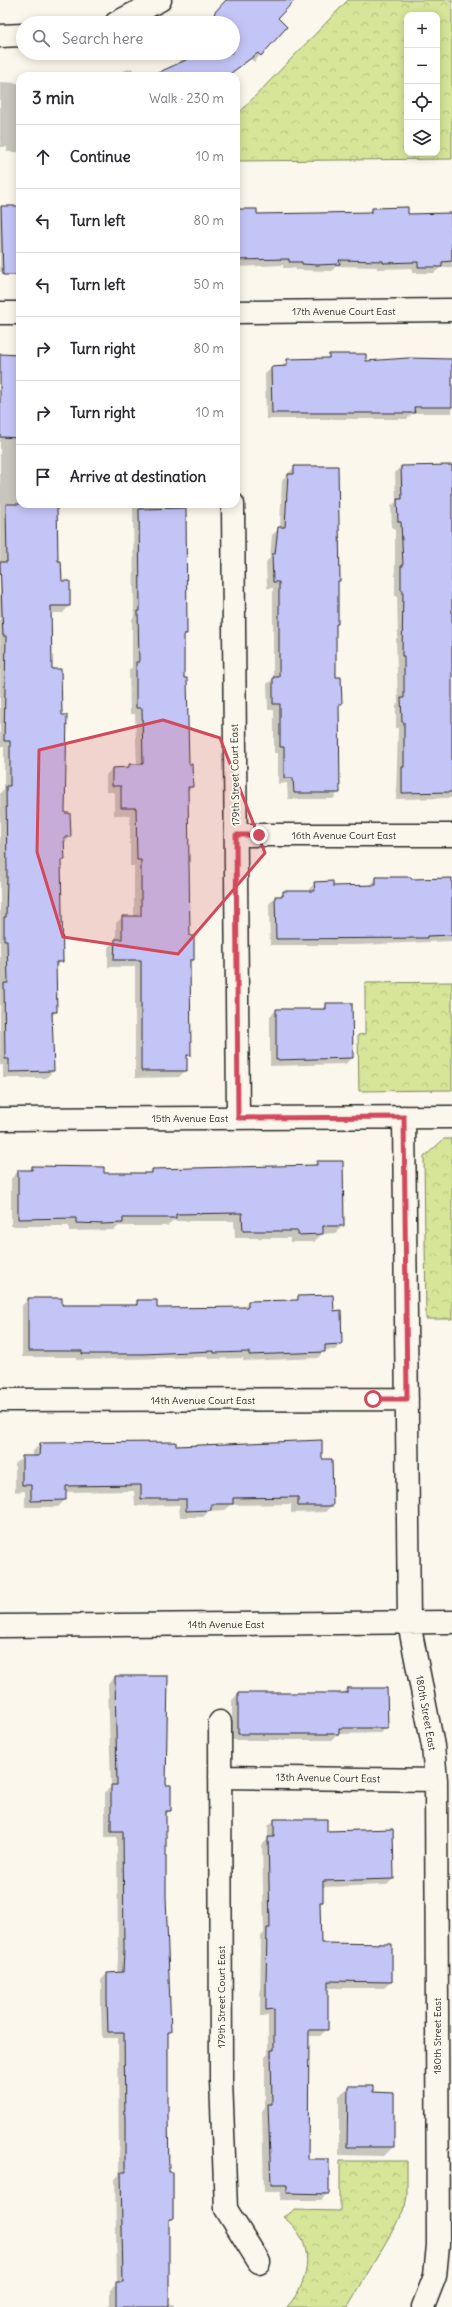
<!DOCTYPE html>
<meta charset="utf-8">
<style>
:root{--surface:#fff;--page:#f2f2f3;--text:#2b2b33;--muted:#7c7c81;--line:#e1e1e2}
body{margin:0;font-family:Delius,sans-serif;background:var(--page);color:var(--text)}
.controls{position:absolute;right:12px;top:12px;display:grid;overflow:hidden;border-radius:8px;box-shadow:0 2px 10px #0003}
.controls button{width:36px;height:36px;display:grid;place-items:center;padding:0;border:0;border-bottom:1px solid var(--line);background:var(--surface);color:var(--text);font:20px sans-serif}
.stop{position:absolute;width:12px;height:12px;margin:-9px;border:3px solid #d1495b;border-radius:50%;background:#fff}
.stop.end{background:#d1495b;border-color:#fff;box-shadow:0 1px 4px #0008}
.list{margin:0;padding:0;list-style:none}
h2{display:flex;justify-content:space-between;align-items:center;height:52px;margin:0;padding:0 16px;font-size:17px}
h2 small{font-size:13px;font-weight:400;color:var(--muted)}
.list li{display:grid;grid-template-columns:26px 1fr auto;gap:12px;align-items:center;box-sizing:border-box;height:64px;padding:0 16px;border-top:1px solid var(--line)}
.list b{display:block;font-size:15px;white-space:nowrap}
.list em{font-size:13px;font-style:normal;color:var(--muted)}
.icon{flex:none;width:22px;height:22px;fill:none;stroke:currentColor;stroke-width:2;stroke-linecap:round;stroke-linejoin:round}
.map{position:relative;flex:none;width:452px;height:2307px;overflow:hidden}
.search{position:absolute;background:var(--surface);box-shadow:0 2px 10px #0003;left:16px;top:16px;width:224px;height:44px;display:flex;align-items:center;gap:10px;box-sizing:border-box;padding:0 14px;border-radius:22px;color:var(--muted);font-size:15px}
.panel{position:absolute;background:var(--surface);box-shadow:0 2px 10px #0003;left:16px;top:72px;width:224px;height:436px;border-radius:12px}
.map>svg:first-child{display:block}
.forest{fill:url(#forest-crowns);stroke:#808862;fill-rule:evenodd}
.shadow{fill:#0003}
.building{fill:#c4c5f7;stroke:#2b2b2b}
.lines{fill:none;stroke-linecap:round;stroke-linejoin:round}
.minor-casing{stroke:#2b2b2b;stroke-width:25}
.minor{stroke:#fbf7ec;stroke-width:22}
.route{stroke:#d1495b;stroke-width:5}
.marked{fill:#d1495b;fill-opacity:0.2;stroke:#d1495b;stroke-width:3;stroke-linejoin:round}
.labels{text-anchor:middle;dominant-baseline:central;stroke-width:3.5;stroke-linejoin:round;paint-order:stroke}
.street-label{font-size:10px;fill:#2b2b2b;stroke:#fbf7ec}
</style>
<div class="map">
<svg width="452" height="2307" viewBox="0 0 452 2307">
<defs>
<pattern id="forest-crowns" width="20" height="18" patternUnits="userSpaceOnUse"><rect width="20" height="18" fill="#d6e598"/><path d="M2 6a3 3 0 1 1 6 0M12 15a3 3 0 1 1 6 0" fill="none" stroke="#b8c583"/></pattern>
</defs>
<rect width="100%" height="100%" fill="#fbf7ec"/>
<filter id="ink" filterUnits="userSpaceOnUse"><feTurbulence type="fractalNoise" baseFrequency=".025" numOctaves="2"/><feDisplacementMap in="SourceGraphic" scale="8" xChannelSelector="R" yChannelSelector="G"/><feConvolveMatrix kernelMatrix="1 2 1 2 8 2 1 2 1" color-interpolation-filters="sRGB"/></filter>
<g filter="url(#ink)">
<path class="forest" d="M348 0H452V159L236 161V116ZM407 15H437V153H407Z
M452 982V1090L359 1091 358 1035 365 1034V983Z
M444 1139H452V1319H426L424 1157Z
M340 2161H407V2196L404 2211 348 2307H287C312 2279 316 2241 283 2217L295 2210 340 2211Z"/>
<path class="shadow" d="M226 0H293L277 19 286 27 254 62 251 59 228 76H154L182 63 175 53H233V23H209L208 20Z
M132 68 135 76H108Z
M0 82 20 83V152H7V147H0Z
M0 207H20V271L0 272Z
M372 209 407 215 452 214V267L440 268 434 273H412V268L377 269V267L336 266 332 271 296 270 295 268H283V265L236 267V210L256 215 368 213Z
M0 355 20 356V504H52L57 562 61 582 69 606 63 613H50L51 670 64 814 70 837 64 844V859L60 863 62 961 55 968 56 1012 52 1016 53 1071 46 1078H3V1065H0V793L4 789V747H0Z
M330 355 365 362 452 360V413H413L407 419H266L265 374 272 368 281 367 288 360 326 359Z
M401 466H452V798L396 799 398 728H396V705L398 703 396 639 398 637 397 596H395V528H392L391 506 396 502 395 473Z
M294 467 339 580 337 582V623L335 626V678L341 703 338 706 339 792 333 799H288L287 783 278 784V753H274V710H268L267 684 273 679V588H267L266 562 270 558 272 535 280 528 282 481Z
M133 504H185L186 634 183 637V679L188 765 192 787 187 792 189 937H193V960L189 964 190 1054 186 1059V1070L179 1077 135 1078V967H108V947L116 940V923L123 917H134V866H130V815H114V792H106V775L113 768H126L130 765H137L135 714H130L129 670 132 667V619L134 617Z
M376 878 452 880V941L358 945H270L269 904 275 897H279L284 892H309V889L315 883 332 887 370 886Z
M327 1004 352 1058 345 1064 270 1066V1016L276 1010H321Z
M317 1162 343 1226 335 1233 322 1234 314 1242H290V1238H235L234 1221H172L167 1226H119L114 1230 69 1231V1226H11V1179L18 1171H29L32 1167 103 1174H149L152 1170 313 1166Z
M299 1297 333 1312 341 1344 335 1350H324L318 1358 243 1361V1358L208 1359V1357L76 1360V1357H22V1305L29 1299 61 1306H133L138 1302 156 1309 242 1308 248 1302 295 1301Z
M40 1444 175 1447 321 1460 332 1505 325 1512 291 1513V1504L231 1505 225 1510 209 1511 203 1517H180L179 1505 135 1506 134 1491 65 1492V1500L58 1507H25V1491L15 1492V1464L22 1458 33 1457V1451Z
M115 1677H167L165 1786 170 1811 165 1815V1896L170 2032 167 2035 168 2173 172 2218 168 2222V2304H174V2307H106L110 2304V2290L117 2284 115 2179 119 2175 118 2038H102L101 2006V1980L107 1974H117L118 1958 117 1837H105V1792L111 1787 108 1684Z
M347 1689 387 1727 380 1733 338 1734 332 1740H232V1700L238 1694H342Z
M275 1820 326 1832 393 1879 387 1885 322 1887V1902L319 1905 320 1944 391 1982 384 1988H327V2029L320 2036H308L307 2160 328 2193 321 2200H280L281 2192H264L262 2112 265 2108V2057L268 2054V2016H260L261 1936 264 1933 262 1845 268 1839V1826Z
M348 2087H372V2093L393 2147 384 2156 339 2155V2096Z"/>
<path class="building" d="M226 0H295L278 18 287 27 261 56 258 53 227 76H151L190 58 186 53H233V23H207L217 16 214 13Z
M1 206H20V275H3Z
M408 207V214L451 213 452 261 442 262V267H418V262L383 263V261L339 260 340 264 317 265 302 264V262H289V259L236 260V209H257V214L316 213 372 212V208Z
M0 354 20 355V438L0 437Z
M329 354H366V361L408 358 452 359V407H414L415 413H272L271 367 287 366V359L329 358Z
M452 465V792L402 793V767H404V722H402L401 698H404V656H402L403 590H401V566H403L401 522H398L397 499H402L401 466Z
M294 466H338L340 581H338V624H336V677H341L342 704H339L340 793H294L293 778H284V747H280V704H273V677H279V582H273L272 554H275L278 527H285L288 474H294Z
M6 504H57L58 561H61L62 581H70V606H51L52 669H61L62 715H67L65 813H70L71 837H64L65 860H61L63 962H56L57 1012H52L54 1071 9 1072V1059H5L4 983H8L7 940H4V917H6L7 876 6 786H10V741H4L6 636H3L0 562H7Z
M186 508 187 634H184V678H187L189 764H192L193 787H188L190 936H194V960H190L191 1055H187V1071H141V960H114L115 939H122V916H141V860H137L136 808H121V786H112V768L129 767V764H143L142 708H136V662H139L138 611H140L139 509Z
M376 877H411V879L452 878V935L427 936V938L276 939 275 896H283V891H315L314 882 333 881V886L376 885Z
M326 1003H352L353 1058 276 1060V1009H326Z
M317 1161H343L344 1226H323V1234L298 1235V1231H243L242 1213 176 1214V1218H123V1223L103 1224 76 1223V1218L18 1219V1170H32V1166L104 1167V1173H152V1169L317 1165Z
M333 1295 334 1311 341 1310 342 1344 325 1345V1352L249 1355V1352L214 1353V1351L143 1354H82V1351H28V1298H62V1305H137V1300H157V1308L248 1307V1301L298 1300V1296Z
M322 1440V1459H332L333 1506H298V1497L233 1498V1504H211V1510L186 1511V1499H141V1485L66 1486V1500L31 1501V1485H22V1456H39L40 1443 176 1442V1446Z
M115 1676H168L166 1785H171V1811H166V1896L171 2032H168V2116L169 2172H173V2219H169V2307H116V2282H123L121 2172H125V2123L124 2032H108L107 1999V1973L123 1972 124 1950 123 1831H111V1785H117Z
M347 1688H387L388 1728H339V1734H238V1693H347Z
M274 1819H327V1831L393 1829 394 1879 323 1881V1902H320L321 1943 392 1944V1982L328 1981V2030H309L308 2159H329V2194L287 2193V2185H271L268 2104H272L271 2050H274V2009L266 2010V1983L267 1928H270L268 1837H274Z
M348 2086H373V2092L394 2093V2147H347Z"/>
<g class="lines">
<g class="minor-casing">
<path id="minor" d="M116 23 160 0
M0 36 23 35
M236 312 452 310
M0 313H20
M233 504 238 1118
M236 835H452
M404 1117 409 1623 433 1746 436 1780 438 2245 435 2276 423 2307
M0 1119 452 1117
M0 1400 407 1399
M0 1626 452 1622
M220 1722 221 2080 226 2209 259 2262
M220 1777 436 1780"/>
</g>
<use href="#minor" class="minor"/>
</g>
</g>
<g class="lines" filter="url(#ink)">
<path class="route" d="M259 835H236L238 1118 404 1117 407 1399H373"/>
</g>
<path class="marked" d="M163 720 220 738 265 853 178 954 63 937 37 852 39 750Z"/>
<g class="labels">
<g class="street-label">
<text x="344" y="311">17th Avenue Court East</text>
<text transform="translate(235 775) rotate(-91)">179th Street Court East</text>
<text x="344" y="835">16th Avenue Court East</text>
<text x="190" y="1118">15th Avenue East</text>
<text x="203" y="1400">14th Avenue Court East</text>
<text x="226" y="1624">14th Avenue East</text>
<text transform="translate(426 1713) rotate(80)">180th Street East</text>
<text transform="translate(328 1778) rotate(1)">13th Avenue Court East</text>
<text transform="translate(221 1997) rotate(-90)">179th Street Court East</text>
<text transform="translate(437 2036) rotate(-90)">180th Street East</text>
</g>
</g>
</svg>
<div class="controls">
<button>+</button>
<button>−</button>
<button><svg class="icon" aria-label="locate" viewBox="0 0 24 24"><circle cx="12" cy="12" r="6"/><path d="M12 2v4M12 18v4M2 12h4M18 12h4"/></svg></button>
<button><svg class="icon" aria-label="layers" viewBox="0 0 24 24"><path d="M12 4l9 5-9 5-9-5zM3 14l9 5 9-5"/></svg></button>
</div>
<div class="stop" style="left:373px;top:1399px"></div>
<div class="stop end" style="left:259px;top:835px"></div>
<div class="search"><svg class="icon" aria-label="search" viewBox="0 0 24 24"><circle cx="10" cy="10" r="6"/><path d="M15 15l6 6"/></svg>Search here</div>
<section class="panel">
<h2>3 min<small>Walk · 230 m</small></h2>
<ul class="list">
<li><svg class="icon" aria-label="ahead" viewBox="0 0 24 24"><path d="M12 20V5M6 11l6-6 6 6"/></svg><div><b>Continue</b></div><em>10 m</em></li>
<li><svg class="icon" aria-label="left" viewBox="0 0 24 24"><path d="M17 20v-9H6M10 6l-5 5 5 5"/></svg><div><b>Turn left</b></div><em>80 m</em></li>
<li><svg class="icon" aria-label="left" viewBox="0 0 24 24"><path d="M17 20v-9H6M10 6l-5 5 5 5"/></svg><div><b>Turn left</b></div><em>50 m</em></li>
<li><svg class="icon" aria-label="right" viewBox="0 0 24 24"><path d="M7 20v-9h11M14 6l5 5-5 5"/></svg><div><b>Turn right</b></div><em>80 m</em></li>
<li><svg class="icon" aria-label="right" viewBox="0 0 24 24"><path d="M7 20v-9h11M14 6l5 5-5 5"/></svg><div><b>Turn right</b></div><em>10 m</em></li>
<li><svg class="icon" aria-label="arrive" viewBox="0 0 24 24"><path d="M6 21V4h12l-3 4 3 4H6"/></svg><div><b>Arrive at destination</b></div></li>
</ul>
</section>
</div>
